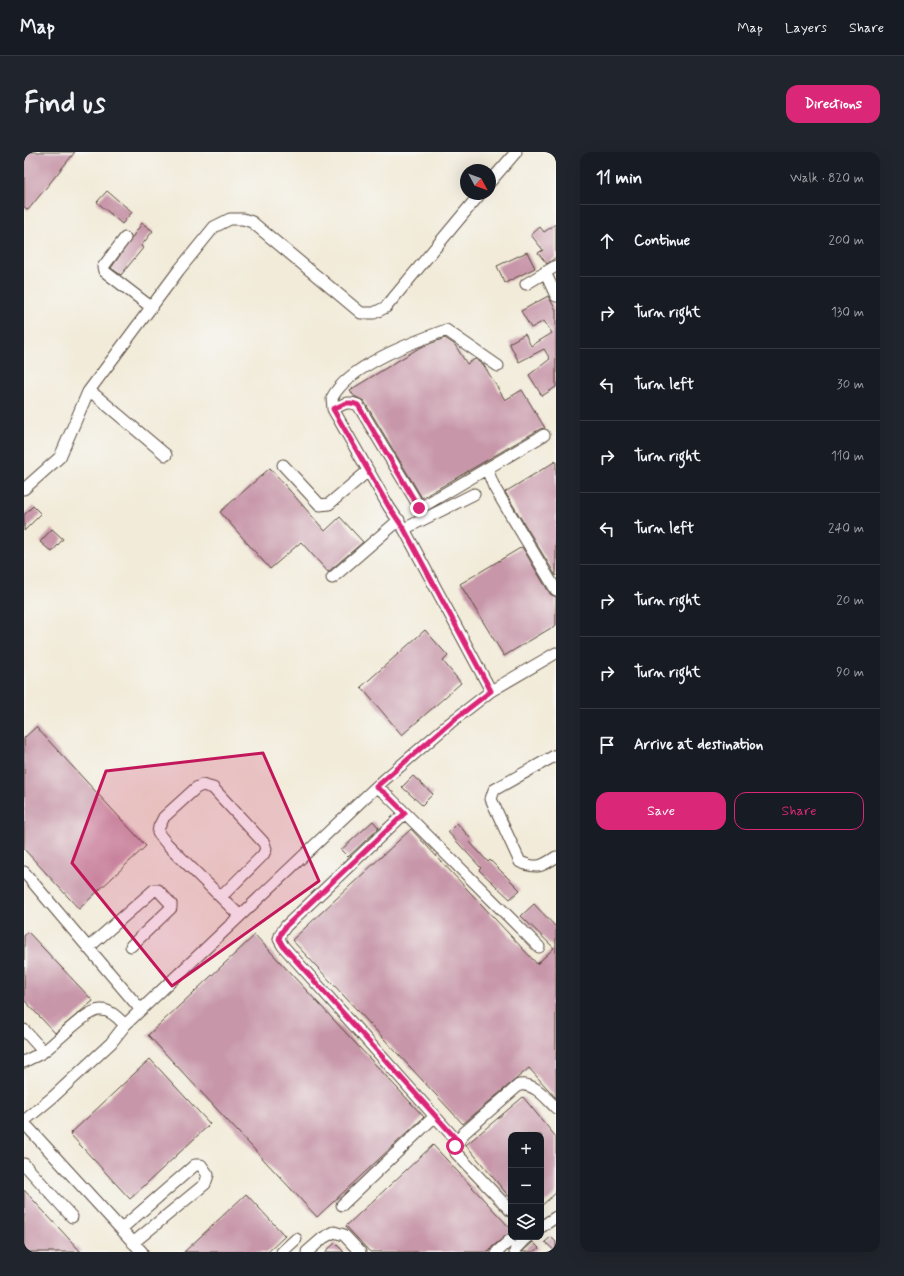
<!DOCTYPE html>
<meta charset="utf-8">
<style>
:root{--surface:#171b24;--page:#20242c;--text:#f1f3f6;--muted:#9ea1a6;--line:#363941;--accent:#db2777}
body{margin:0;font-family:Mynerve,sans-serif;background:var(--page);color:var(--text)}
.controls{position:absolute;right:12px;bottom:12px;display:grid;overflow:hidden;border-radius:8px;box-shadow:0 4px 16px #0002}
.controls button{width:36px;height:36px;display:grid;place-items:center;padding:0;border:0;border-bottom:1px solid var(--line);background:var(--surface);color:var(--text);font:20px sans-serif}
.compass{position:absolute;left:436px;top:12px;width:36px;height:36px;border-radius:50%;background:var(--surface);box-shadow:0 4px 16px #0002;rotate:131deg}
.stop{position:absolute;width:12px;height:12px;margin:-9px;border:3px solid #db2777;border-radius:50%;background:#fff}
.stop.end{background:#db2777;border-color:#fff;box-shadow:0 1px 4px #0008}
.list{margin:0;padding:0;list-style:none}
h2{display:flex;justify-content:space-between;align-items:center;height:52px;margin:0;padding:0 16px;font-size:17px}
h2 small{font-size:13px;font-weight:400;color:var(--muted)}
.list li{display:grid;grid-template-columns:26px 1fr auto;gap:12px;align-items:center;box-sizing:border-box;height:72px;padding:0 16px;border-top:1px solid var(--line)}
.list b{display:block;font-size:15px;white-space:nowrap}
.list em{font-size:13px;font-style:normal;color:var(--muted)}
.actions{display:flex;gap:8px;padding:12px 16px}
.actions a{flex:1;padding:9px 0;border:1px solid var(--accent);border-radius:12px;text-align:center;font-size:14px;color:var(--accent)}
.actions .main{background:var(--accent);color:#fff}
.icon{flex:none;width:22px;height:22px;fill:none;stroke:currentColor;stroke-width:2;stroke-linecap:round;stroke-linejoin:round}
.map{position:relative;flex:none;width:532px;height:1100px;overflow:hidden;border-radius:12px}
header{display:flex;align-items:center;gap:24px;box-sizing:border-box;height:56px;padding:0 20px;background:var(--surface);border-bottom:1px solid var(--line)}
header strong{font-size:19px}
nav{display:flex;gap:22px;margin-inline-start:auto;font-size:14px}
.intro{display:flex;align-items:center;justify-content:space-between;box-sizing:border-box;height:96px;padding:0 24px}
h1{margin:0;font-size:28px}
.button{padding:10px 18px;border-radius:12px;background:var(--accent);color:#fff;font-size:14px;font-weight:700}
main{display:flex;gap:24px;padding:0 24px}
aside{flex:1;background:var(--surface);border-radius:12px;box-shadow:0 4px 16px #0002}
.map>svg:first-child{display:block}
.building{fill:#c796a9}
.lines{fill:none;stroke-linecap:round;stroke-linejoin:round}
.minor-casing{stroke:#56473a;stroke-width:13}
.minor{stroke:#fff;stroke-width:11}
.route{stroke:#db2777;stroke-width:5}
.marked{fill:#c2185b;fill-opacity:0.2;stroke:#c2185b;stroke-width:3;stroke-linejoin:round}
</style>
<header>
<strong>Map</strong>
<nav><a>Map</a><a>Layers</a><a>Share</a></nav>
</header>
<div class="intro"><h1>Find us</h1><a class="button">Directions</a></div>
<main>
<div class="map">
<svg width="532" height="1100" viewBox="0 0 532 1100">
<rect width="100%" height="100%" fill="#f6f6f2"/>
<filter id="ink" filterUnits="userSpaceOnUse"><feTurbulence type="fractalNoise" baseFrequency=".025" numOctaves="2"/><feDisplacementMap in="SourceGraphic" scale="8" xChannelSelector="R" yChannelSelector="G"/><feConvolveMatrix kernelMatrix="1 2 1 2 8 2 1 2 1" color-interpolation-filters="sRGB"/></filter>
<filter id="wash" filterUnits="userSpaceOnUse"><feTurbulence type="fractalNoise" baseFrequency=".012" numOctaves="4" result="noise"/><feDisplacementMap in="SourceGraphic" scale="16" xChannelSelector="R" yChannelSelector="G"/><feGaussianBlur stdDeviation="0.9" result="paint"/><feColorMatrix in="noise" values="0 0 0 0 0 0 0 0 0 0 0 0 0 0 0 0 0 1.4 0 .05"/><feComposite in="paint" operator="in"/></filter>
<g filter="url(#wash)">
<rect width="100%" height="100%" fill="#f2ebd9"/>
<g id="blocks">
<path class="building" d="M0 0H51L4 58 0 55Z
M83 39 108 60 98 72 73 50Z
M118 71 129 79 117 94 119 96 97 123 87 116Z
M532 72V105L523 112 514 101 519 98 507 83 516 75 520 80Z
M503 100 511 116 481 131 473 114Z
M524 144 532 158V235L518 244 505 223 526 207 520 197 495 210 485 191 501 182 507 194 528 181 520 169 507 176 497 159Z
M421 186 431 193 443 212 451 207 459 212 481 248 498 238 521 276 516 277 398 346 340 249 330 244 326 238 395 196Z
M532 309V424L481 340Z
M246 316 301 379 316 365 339 390 304 420 277 390 246 417 196 360Z
M9 354 17 362 0 379V363Z
M28 377 39 387 28 400 16 390Z
M498 395 526 442 532 445V473L480 504 436 432Z
M401 478 424 504 419 509 437 531 378 583 337 535Z
M12 575 122 694 55 757 0 697V586Z
M389 624 409 642 398 653 378 635Z
M349 669 355 676 324 705 317 698Z
M433 671 447 687 445 689 464 710 466 708 496 738 486 747 455 718 457 716 424 680Z
M387 677 513 812 530 796 497 764 510 752 532 775V946L505 916 439 972 268 788Z
M4 780 69 849 31 881 0 848V784Z
M231 783 400 965 293 1065 124 883Z
M126 907 186 972 106 1047 46 982Z
M499 945 532 985V1041L517 1054V983H487V1047L442 993Z
M409 993 487 1077V1080L468 1095 465 1100H346L322 1074Z
M0 1038 57 1100H0Z
M222 1042 261 1084 244 1100H160Z
M527 1085 532 1090V1100L521 1090Z
M509 1090 515 1096 510 1100H498Z
M311 1091 320 1100H301Z"/>
</g>
</g>
<g filter="url(#ink)">
<use href="#blocks" fill-opacity="0" stroke="#56473a" stroke-width="1"/>
<g class="lines">
<g class="minor-casing">
<path id="minor" d="M466 30 492 0
M101 86 79 115 80 119 127 155
M521 120 532 144
M502 132 532 114
M64 240 71 243 142 303
M309 257C318 253 324 248 334 253L396 356 520 283
M259 313 296 353 305 352 344 319
M463 317 470 335 532 438
M0 337 36 305 64 240 155 118 190 75 206 67H219L228 70 337 161H350L362 155 456 42
M380 377 450 342
M308 426 375 368
M467 539 380 377 365 355 309 257 308 246C324 214 389 190 422 178L474 214
M532 603 470 638 467 647 496 710C513 717 517 715 532 705
M352 635 361 641 515 795
M381 661 262 774 257 781 255 787 259 794 433 989
M0 720 117 858
M197 745 239 703 242 697 240 691 189 636 178 633 172 636 140 665 135 675 134 681 143 692 216 764
M65 795 130 738H134L147 752V756L107 794
M0 878 19 899
M0 910C6 906 13 904 19 900 32 891 62 858 76 858 86 857 94 866 101 873
M0 969 29 945 87 891 101 873 352 635 426 571 467 539 532 501
M0 971 118 1100
M0 1012 48 1065
M318 1053 411 964
M487 1059 432 1001 431 995 440 981 495 933C511 931 521 945 532 956
M517 1075 532 1065
M97 1077 171 1013H177L184 1023 181 1032 109 1091
M258 1100 272 1087
M283 1100 299 1086 310 1080 320 1083 336 1100
M473 1100 485 1089
M491 1100 492 1096 504 1085"/>
</g>
<use href="#minor" class="minor"/>
</g>
</g>
<g class="lines" filter="url(#ink)">
<path class="route" d="M395 356 334 253C324 248 318 253 309 257L365 355 380 377 467 539 426 571 352 635 361 641 381 661 262 774 257 781 255 787 259 794 434 989 431 994"/>
</g>
<path class="marked" d="M239 601 295 729 148 834 48 711 82 619Z"/>
</svg>
<div class="controls">
<button>+</button>
<button>−</button>
<button><svg class="icon" aria-label="layers" viewBox="0 0 24 24"><path d="M12 4l9 5-9 5-9-5zM3 14l9 5 9-5"/></svg></button>
</div>
<svg class="compass" viewBox="-18 -18 36 36"><path d="M0-13l5 13h-10z" fill="#e53935"/><path d="M0 13l5-13h-10z" fill="#9ea1a6"/></svg>
<div class="stop" style="left:431px;top:994px"></div>
<div class="stop end" style="left:395px;top:356px"></div>
</div>
<aside>
<h2>11 min<small>Walk · 820 m</small></h2>
<ul class="list">
<li><svg class="icon" aria-label="ahead" viewBox="0 0 24 24"><path d="M12 20V5M6 11l6-6 6 6"/></svg><div><b>Continue</b></div><em>200 m</em></li>
<li><svg class="icon" aria-label="right" viewBox="0 0 24 24"><path d="M7 20v-9h11M14 6l5 5-5 5"/></svg><div><b>Turn right</b></div><em>130 m</em></li>
<li><svg class="icon" aria-label="left" viewBox="0 0 24 24"><path d="M17 20v-9H6M10 6l-5 5 5 5"/></svg><div><b>Turn left</b></div><em>30 m</em></li>
<li><svg class="icon" aria-label="right" viewBox="0 0 24 24"><path d="M7 20v-9h11M14 6l5 5-5 5"/></svg><div><b>Turn right</b></div><em>110 m</em></li>
<li><svg class="icon" aria-label="left" viewBox="0 0 24 24"><path d="M17 20v-9H6M10 6l-5 5 5 5"/></svg><div><b>Turn left</b></div><em>240 m</em></li>
<li><svg class="icon" aria-label="right" viewBox="0 0 24 24"><path d="M7 20v-9h11M14 6l5 5-5 5"/></svg><div><b>Turn right</b></div><em>20 m</em></li>
<li><svg class="icon" aria-label="right" viewBox="0 0 24 24"><path d="M7 20v-9h11M14 6l5 5-5 5"/></svg><div><b>Turn right</b></div><em>90 m</em></li>
<li><svg class="icon" aria-label="arrive" viewBox="0 0 24 24"><path d="M6 21V4h12l-3 4 3 4H6"/></svg><div><b>Arrive at destination</b></div></li>
</ul>
<div class="actions"><a class="main">Save</a><a>Share</a></div>
</aside>
</main>
